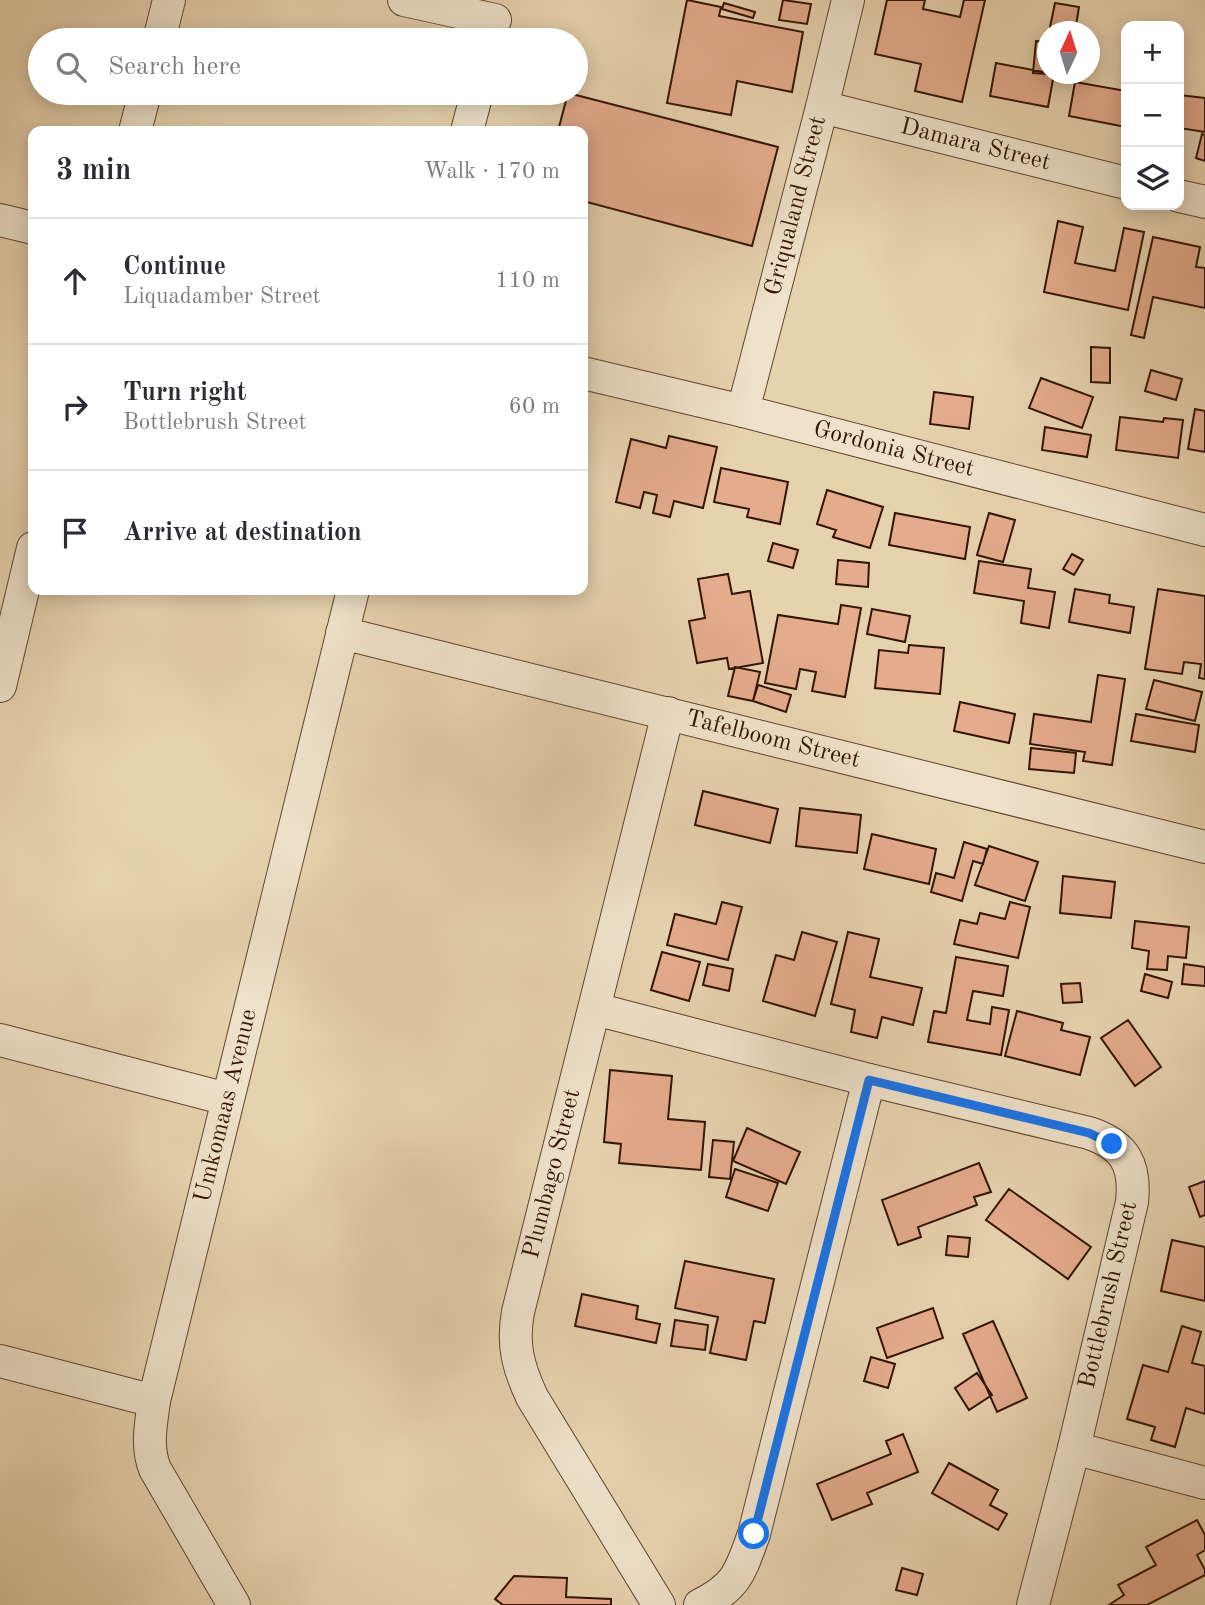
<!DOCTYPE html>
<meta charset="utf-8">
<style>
:root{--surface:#fff;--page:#f2f2f3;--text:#2b2b33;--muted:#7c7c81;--line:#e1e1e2}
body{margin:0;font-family:"Old Standard TT",serif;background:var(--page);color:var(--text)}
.controls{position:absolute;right:21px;top:21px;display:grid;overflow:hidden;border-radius:14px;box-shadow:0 4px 18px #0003}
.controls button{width:63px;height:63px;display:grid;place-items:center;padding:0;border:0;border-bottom:2px solid var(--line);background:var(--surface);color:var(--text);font:35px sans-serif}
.compass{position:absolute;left:1037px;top:21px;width:63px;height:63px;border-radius:50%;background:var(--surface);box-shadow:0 4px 18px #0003;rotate:4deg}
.stop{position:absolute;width:21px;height:21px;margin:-16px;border:5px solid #1a73e8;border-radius:50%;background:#fff}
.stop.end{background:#1a73e8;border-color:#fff;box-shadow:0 2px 7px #0008}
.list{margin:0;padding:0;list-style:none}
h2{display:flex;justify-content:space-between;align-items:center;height:91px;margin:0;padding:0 28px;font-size:30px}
h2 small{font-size:23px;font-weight:400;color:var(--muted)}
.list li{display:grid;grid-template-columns:46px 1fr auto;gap:21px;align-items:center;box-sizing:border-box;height:126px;padding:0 28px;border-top:2px solid var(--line)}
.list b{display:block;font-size:26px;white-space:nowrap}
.list p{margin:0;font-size:23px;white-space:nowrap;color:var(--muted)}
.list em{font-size:23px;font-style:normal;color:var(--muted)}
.icon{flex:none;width:38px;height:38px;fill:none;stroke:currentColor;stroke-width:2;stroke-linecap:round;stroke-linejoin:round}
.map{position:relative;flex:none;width:1205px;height:1605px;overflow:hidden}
.search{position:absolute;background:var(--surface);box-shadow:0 4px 18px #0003;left:28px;top:28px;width:560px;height:77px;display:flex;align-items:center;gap:18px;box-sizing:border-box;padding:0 24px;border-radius:38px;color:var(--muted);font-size:26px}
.panel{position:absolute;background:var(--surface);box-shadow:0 4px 18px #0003;left:28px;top:126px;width:560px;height:469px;border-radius:14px}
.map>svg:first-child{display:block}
.building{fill:#e4ab8d;stroke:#321403;stroke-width:2}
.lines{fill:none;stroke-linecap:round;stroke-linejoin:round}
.minor-casing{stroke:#5f442e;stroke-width:34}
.minor{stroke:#efe2ca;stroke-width:32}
.route{stroke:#1a73e8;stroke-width:9}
.labels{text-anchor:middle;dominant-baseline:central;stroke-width:6;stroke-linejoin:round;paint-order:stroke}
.street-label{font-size:24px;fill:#321403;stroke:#efe2ca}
</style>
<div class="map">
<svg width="1205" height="1605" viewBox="0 0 1205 1605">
<rect width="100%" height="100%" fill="#e7d2ae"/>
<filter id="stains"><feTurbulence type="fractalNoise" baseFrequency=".00286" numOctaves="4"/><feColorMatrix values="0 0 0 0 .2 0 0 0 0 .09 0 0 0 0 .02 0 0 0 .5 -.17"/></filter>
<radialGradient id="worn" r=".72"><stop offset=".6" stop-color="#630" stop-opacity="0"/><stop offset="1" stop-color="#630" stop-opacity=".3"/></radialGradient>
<path class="building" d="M687 0 721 7 719 16 803 32 792 92 737 81 731 115 667 103Z
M783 0 811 4 807 24 779 20Z
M887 0H925L923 9 960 17 964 0H985L962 102 915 91 921 64 875 54Z
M724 3 755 12 753 18 722 9Z
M1055 3 1079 7 1075 32H1049Z
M1036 41 1048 42V74L1065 75 1033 73Z
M996 63 1054 74 1048 107 990 96Z
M1075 82 1126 91V127L1069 116Z
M568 93 778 147 752 246 583 201V131H558Z
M1179 95 1205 98V132L1179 128Z
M1202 134 1205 135V161L1196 158Z
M1058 221 1083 227 1075 263 1115 271 1124 228 1144 232 1128 310 1044 292Z
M1153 237 1200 247 1196 267 1205 268V308L1153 297 1144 338 1131 335Z
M1091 347 1110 348V383L1091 382Z
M1151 370 1182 379 1176 400 1145 391Z
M1041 378 1093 397 1082 428 1029 408Z
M934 392 973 397 969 429 930 424Z
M1195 409 1205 411V452L1188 449Z
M1120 417 1163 422 1164 418 1183 420 1178 458 1116 450Z
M1045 427 1091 435 1087 457 1042 450Z
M669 436 717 447 703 508 674 501 670 517 653 513 657 495 644 492 640 508 616 502 631 439 666 448Z
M721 468 788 482 780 524 747 517 749 509 714 502Z
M827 490 883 507 870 548 833 537 836 530 817 524Z
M895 513 970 527 965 559 889 545Z
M989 513 1015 520 1003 562 977 555Z
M773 543 798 550 793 568 768 561Z
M1072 554 1083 560 1074 575 1063 569Z
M838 560 869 563 868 587 836 584Z
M979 561 1031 569 1028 588 1055 592 1049 628 1021 623 1024 601 974 593Z
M728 574 732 594 750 591 763 663 729 669 727 658 697 663 689 621 705 618 698 579Z
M1075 589 1110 595 1109 603 1134 607 1130 633 1069 622Z
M1158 589 1205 596V679L1199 678 1201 664 1184 662 1182 674 1145 669Z
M841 605 861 608 845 697 812 691 816 672 800 669 796 689 765 683 778 615 838 624Z
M872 609 910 616 905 642 867 634Z
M909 645 944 648 940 694 875 688 879 650 908 653Z
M735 667 760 672 753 701 728 696Z
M1098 675 1125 679 1112 765 1083 761 1085 752 1030 744 1034 714 1091 722Z
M1154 680 1202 692 1195 721 1146 709Z
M758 685 791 695 786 712 753 701Z
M960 702 1015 714 1009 743 954 731Z
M1136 714 1199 725 1195 752 1131 741Z
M1031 748 1076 753 1074 773 1029 769Z
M703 791 778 809 770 843 695 825Z
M800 808 861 815 857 853 796 846Z
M872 834 936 849 929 884 864 869Z
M964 842 987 849 983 864 973 861 962 901 931 892 936 873 954 878Z
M989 846 1038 862 1025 901 975 885Z
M1063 876 1115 882 1111 918 1060 913Z
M722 902 742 907 728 960 667 945 675 914 716 924Z
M1010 902 1030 907 1018 958 954 944 960 920 977 924 980 913 1005 919Z
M1135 921 1189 927 1186 958 1168 956 1167 970 1147 969 1149 951 1132 948Z
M802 932 837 942 815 1016 763 1001 776 955 794 960Z
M848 932 879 939 870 977 922 988 913 1025 882 1017 877 1038 851 1032 855 1010 831 1004Z
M662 952 700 962 689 1001 651 990Z
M956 957 1008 966 1003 996 973 991 967 1020 990 1024 992 1007 1009 1010 1001 1055 928 1042 934 1011 946 1013Z
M708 964 733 969 729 991 703 985Z
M1184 964 1205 967V986L1182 984Z
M1145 974 1172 982 1168 998 1141 991Z
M1080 983 1082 1002 1063 1003 1061 984Z
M1017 1011 1063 1023 1061 1030 1090 1037 1080 1075 1005 1056Z
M1128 1020 1161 1067 1135 1086 1101 1038Z
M610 1070 672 1076 668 1119 705 1122 701 1170 619 1163 621 1144 604 1142Z
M747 1128 800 1152 786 1184 733 1161Z
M713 1140 734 1142 730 1179 709 1177Z
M979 1163 991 1192 974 1197 977 1205 918 1227 921 1237 898 1245 882 1200Z
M735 1169 778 1183 768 1211 726 1197Z
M1205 1181V1215L1200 1217 1189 1187Z
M1009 1189 1091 1247 1068 1279 986 1220Z
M948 1236 970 1238 968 1257 946 1255Z
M1172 1240 1205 1247V1301L1161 1291Z
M685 1261 774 1279 765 1323 754 1321 746 1360 710 1353 718 1317 675 1308Z
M582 1294 638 1306 636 1319 660 1324 656 1343 575 1326Z
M933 1308 943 1338 887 1358 877 1328Z
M675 1320 708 1325 705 1350 671 1346Z
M993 1321 1027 1398 997 1412 963 1334Z
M1182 1326 1201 1332 1192 1363 1205 1366V1414L1186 1408 1175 1447 1151 1440 1155 1427 1127 1419 1143 1365 1168 1372Z
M871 1357 895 1364 888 1388 864 1381Z
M977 1373 992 1395 969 1410 955 1388Z
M903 1434 918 1472 867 1493 872 1504 832 1520 817 1484 891 1454 886 1441Z
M949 1463 998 1490 990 1505 1007 1514 998 1530 932 1493Z
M1197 1520 1205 1535V1550L1197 1555 1205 1570V1575L1147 1605H1109L1124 1595 1118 1585 1156 1565 1146 1547Z
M902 1568 923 1574 917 1595 896 1590Z
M514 1576 567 1578 566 1597 611 1599V1605H503L495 1599Z"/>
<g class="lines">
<g class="minor-casing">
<g id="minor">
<path d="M404 0 495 20"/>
<path d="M159 40 169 0"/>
<path id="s1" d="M822 107 1126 183"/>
<path d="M135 131 145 93"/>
<path d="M467 131 477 93"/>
<path d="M1179 196 1205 202"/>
<path d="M0 220 33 228"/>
<path id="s2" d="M583 373 743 411 1205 530"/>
<path id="s3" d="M743 411 822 107 848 0"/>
<path id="s4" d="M342 633 1205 847"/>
<path d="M0 686 33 548"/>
<path d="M595 1009 869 1080 1089 1133C1125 1145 1136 1165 1132 1202L1074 1448 1033 1605"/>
<path d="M0 1040 227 1099"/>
<path d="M0 1361 154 1401"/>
<path d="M1074 1448 1205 1483"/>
<path id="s5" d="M234 1605 155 1469C146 1447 151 1424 154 1401L353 590"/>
<path id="s6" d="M659 1605 532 1397C518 1367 512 1344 518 1312L668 713"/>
<path d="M700 1605C738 1586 740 1572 754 1534L869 1080"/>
</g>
</g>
<use href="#minor" class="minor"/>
</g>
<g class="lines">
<path class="route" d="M754 1534 869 1080 1089 1133 1112 1144"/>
</g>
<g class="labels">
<g class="street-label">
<text stroke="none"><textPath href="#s1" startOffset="158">Damara Street</textPath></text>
<text stroke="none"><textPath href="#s3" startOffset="212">Griqualand Street</textPath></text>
<text stroke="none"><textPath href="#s2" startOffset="320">Gordonia Street</textPath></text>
<text stroke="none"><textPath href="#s4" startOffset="444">Tafelboom Street</textPath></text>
<text stroke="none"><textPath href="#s5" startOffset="530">Umkomaas Avenue</textPath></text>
<text stroke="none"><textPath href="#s6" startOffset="474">Plumbago Street</textPath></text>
<text transform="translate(1109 1295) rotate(-77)">Bottlebrush Street</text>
</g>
</g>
<rect width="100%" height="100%" filter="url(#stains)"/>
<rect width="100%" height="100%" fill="url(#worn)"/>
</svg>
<div class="controls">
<button>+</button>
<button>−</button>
<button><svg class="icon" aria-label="layers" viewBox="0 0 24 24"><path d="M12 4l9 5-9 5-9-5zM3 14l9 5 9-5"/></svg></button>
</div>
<svg class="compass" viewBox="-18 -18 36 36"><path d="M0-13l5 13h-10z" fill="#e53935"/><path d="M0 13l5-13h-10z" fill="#7c7c81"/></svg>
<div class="stop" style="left:754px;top:1534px"></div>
<div class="stop end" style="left:1112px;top:1144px"></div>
<div class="search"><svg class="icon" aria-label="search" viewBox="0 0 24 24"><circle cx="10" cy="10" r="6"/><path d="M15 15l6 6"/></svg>Search here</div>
<section class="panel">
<h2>3 min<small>Walk · 170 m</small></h2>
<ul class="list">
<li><svg class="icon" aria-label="ahead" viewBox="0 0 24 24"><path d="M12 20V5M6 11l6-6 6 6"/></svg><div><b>Continue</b><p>Liquadamber Street</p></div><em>110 m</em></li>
<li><svg class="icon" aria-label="right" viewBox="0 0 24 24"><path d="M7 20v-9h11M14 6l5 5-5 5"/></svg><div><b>Turn right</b><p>Bottlebrush Street</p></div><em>60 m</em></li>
<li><svg class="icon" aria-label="arrive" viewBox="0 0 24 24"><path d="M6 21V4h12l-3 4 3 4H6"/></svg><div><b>Arrive at destination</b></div></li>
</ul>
</section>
</div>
